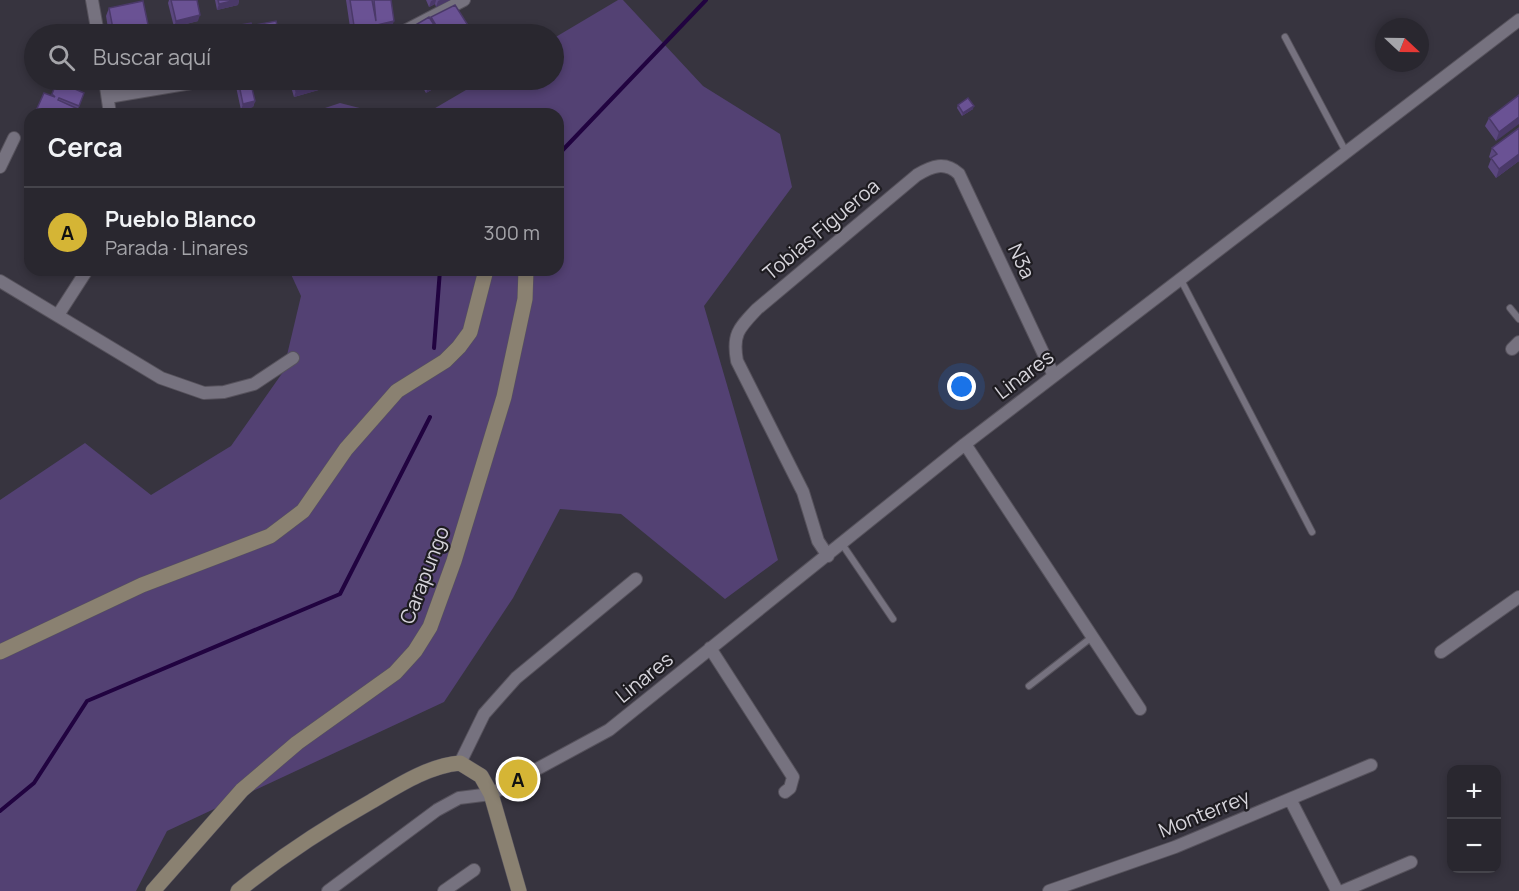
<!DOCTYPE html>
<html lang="es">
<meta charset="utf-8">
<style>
:root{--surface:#29272f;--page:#312f37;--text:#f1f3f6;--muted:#a5a5aa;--line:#45444b;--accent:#d5b535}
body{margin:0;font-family:Manrope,sans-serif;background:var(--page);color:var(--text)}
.controls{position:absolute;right:18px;bottom:18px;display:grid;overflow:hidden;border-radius:12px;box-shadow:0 3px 9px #0003}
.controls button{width:54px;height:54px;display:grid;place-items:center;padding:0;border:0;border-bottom:2px solid var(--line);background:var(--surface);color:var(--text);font:30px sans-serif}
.compass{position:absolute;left:1375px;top:18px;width:54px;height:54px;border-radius:50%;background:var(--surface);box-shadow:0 3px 9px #0003;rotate:112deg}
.you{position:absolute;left:962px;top:387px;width:21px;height:21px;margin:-15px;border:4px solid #fff;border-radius:50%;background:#1a73e8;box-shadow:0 0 0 9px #1a73e833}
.badge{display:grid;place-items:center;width:39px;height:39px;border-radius:50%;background:var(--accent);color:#111;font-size:20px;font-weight:700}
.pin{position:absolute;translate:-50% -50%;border:3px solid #fff;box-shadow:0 2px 6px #0006}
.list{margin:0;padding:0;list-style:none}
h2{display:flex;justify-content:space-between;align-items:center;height:78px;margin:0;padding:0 24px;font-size:26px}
h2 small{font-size:20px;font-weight:400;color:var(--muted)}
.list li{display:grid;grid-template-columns:39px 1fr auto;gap:18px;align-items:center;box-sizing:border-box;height:90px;padding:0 24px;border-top:2px solid var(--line)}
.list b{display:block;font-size:22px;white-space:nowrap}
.list p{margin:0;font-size:20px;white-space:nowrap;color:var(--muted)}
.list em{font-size:20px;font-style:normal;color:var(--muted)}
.icon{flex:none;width:33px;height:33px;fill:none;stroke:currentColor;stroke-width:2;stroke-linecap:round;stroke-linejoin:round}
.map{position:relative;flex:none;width:1519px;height:891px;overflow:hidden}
.search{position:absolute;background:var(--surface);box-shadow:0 3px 9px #0003;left:24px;top:24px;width:540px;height:66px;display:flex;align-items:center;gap:15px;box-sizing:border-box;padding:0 21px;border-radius:33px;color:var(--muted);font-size:22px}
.panel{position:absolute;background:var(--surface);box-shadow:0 3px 9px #0003;left:24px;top:108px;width:540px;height:168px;border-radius:18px}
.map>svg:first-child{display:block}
.green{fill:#534173}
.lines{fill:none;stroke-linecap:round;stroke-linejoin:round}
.stream{stroke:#210340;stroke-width:4}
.lane-casing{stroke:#56525c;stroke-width:8}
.street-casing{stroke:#56525c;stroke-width:14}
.secondary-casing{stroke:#56525c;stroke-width:16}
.lane{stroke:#76727f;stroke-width:6}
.street{stroke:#76727f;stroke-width:12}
.secondary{stroke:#8a8171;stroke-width:15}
.wall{fill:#5b477f}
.shaded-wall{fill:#4a3968}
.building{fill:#6a5294;stroke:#4a3968;stroke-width:1.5}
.labels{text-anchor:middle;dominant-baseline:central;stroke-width:4.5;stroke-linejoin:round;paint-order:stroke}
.street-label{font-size:20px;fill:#d6d4db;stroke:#1e1c21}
</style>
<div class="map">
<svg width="1519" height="891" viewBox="0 0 1519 891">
<rect width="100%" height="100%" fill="#37343f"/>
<path class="green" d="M618 0H623L703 86 780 134 792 187 704 306 778 560 725 599 621 514 560 509 513 598 444 702 167 831 136 891H0V500L85 443 151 495 231 446 283 372 301 296 289 270H558V114H425L483 80H554V38Z
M340 103 383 114H307Z"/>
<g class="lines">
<path class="stream" d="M558 155 706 0
M434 348 440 270
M0 811 34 783 87 701 340 594 430 417"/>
<g class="lane-casing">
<path id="lane" d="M1285 37 1346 152
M1181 280 1312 532
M1510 308 1519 319
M842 544 893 619
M1029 686 1092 637"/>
</g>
<g class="street-casing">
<path id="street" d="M92 0 98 34
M399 34 464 0
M105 80 110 114
M108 97 209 80
M0 167 14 138
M0 281 161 378 204 393 224 392 254 384 293 358
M58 315 87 270
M1512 349 1519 342
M965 444 1140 709
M828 556 818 541 803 492 737 361C732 334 739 328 757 309L917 175C932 166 945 161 959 174L1054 376
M710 648 793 777 790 788 785 792
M1441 652 1519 597
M460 763 484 714 516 678 636 579
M1290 799 1337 891
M328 891 437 810 459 798 491 794 609 730 965 444 1519 20
M444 891 474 870
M1049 891 1175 847 1371 765
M1343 891 1411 862"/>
</g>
<g class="secondary-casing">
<path id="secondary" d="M0 652 142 585 270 536 303 511 346 449 397 391 445 361 459 347 470 332 486 270
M153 891 242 790 297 743 395 673 415 651 430 627 454 561 504 397 525 299 526 270
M238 891C280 857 324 828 372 801 399 785 428 766 460 763L481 776 491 794 519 891"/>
</g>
<use href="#lane" class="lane"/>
<use href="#street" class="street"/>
<use href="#secondary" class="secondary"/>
</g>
<path class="wall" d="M169 0H197L198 21 174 27 168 3Z
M215 0H239L238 5 217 10Z
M346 0H391V30L376 33 375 34H351Z
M426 0H450L436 7 435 4 429 7Z
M109 8 150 34H109L106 16Z
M431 17 469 34H409L412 27 430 18Z
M255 25 279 34H211L212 30H253Z
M235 80H250L255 101 253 107 241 110 235 82Z
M289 80H323L322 89 294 97Z
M386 80H449L426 93 419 81 398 90 396 84 389 87Z
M57 81 84 93 78 109 89 114H35L44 93 51 96Z
M1519 95 1496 141 1485 126 1489 118Z
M958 105 973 109 962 116 957 108Z
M1519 128V161L1496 178 1488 167 1491 159 1489 157 1492 148Z"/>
<path class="shaded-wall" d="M236 0H239L238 5 217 10 219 4Z
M433 0H436L435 4 429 7 431 1Z
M440 0H450L436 7 438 1Z
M200 15 198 21 174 27 176 21Z
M394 21 391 30 376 33 375 34H354L355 32 377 25Z
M364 80H376L363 82Z
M394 80H397L396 84 389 87 391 81Z
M410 80H419V81L398 90 400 84Z
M441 80H448L426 93 428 87Z
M324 84 322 89 294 97 296 91Z
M255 101 253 107 241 110 243 104Z
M974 106 973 109 962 116 963 113Z
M1519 117V124L1496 141 1499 132Z
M1519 154V161L1496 178 1499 169Z"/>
<path class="building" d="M171 0H197L200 15 176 21Z
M218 0H236L219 4Z
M350 0H372L376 21 374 0H391L394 21 377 25 378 27 355 32Z
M143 1 150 34H114L109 8Z
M455 5 471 30 465 33 466 34H441L431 17Z
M429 17 440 34H416L412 27Z
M276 21 279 34H257L255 25Z
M251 23 254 34H213L212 30Z
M238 80H250L255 101 243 104Z
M293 80H323L324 84 296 91Z
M398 80H410L400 84Z
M423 80H441L428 87Z
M57 81 84 93 79 106 59 98 58 100 89 114H38L35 113 44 93 55 97 52 94Z
M1519 95V117L1499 132 1489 118Z
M968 98 974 106 963 113 958 105Z
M1519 128V154L1499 169 1491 158 1497 154 1492 148Z"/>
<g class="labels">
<g class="street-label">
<text transform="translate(821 229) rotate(-40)">Tobias Figueroa</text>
<text transform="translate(1022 261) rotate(65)">N3a</text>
<text transform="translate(1024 374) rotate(-37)">Linares</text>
<text transform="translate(424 575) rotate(-69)">Carapungo</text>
<text transform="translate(644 677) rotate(-39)">Linares</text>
<text transform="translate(1204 813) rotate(-22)">Monterrey</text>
</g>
</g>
</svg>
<div class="controls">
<button>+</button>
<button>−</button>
</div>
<svg class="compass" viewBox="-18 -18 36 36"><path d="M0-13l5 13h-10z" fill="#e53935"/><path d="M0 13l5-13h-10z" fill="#a5a5aa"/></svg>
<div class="you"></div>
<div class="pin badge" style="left:518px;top:779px">A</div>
<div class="search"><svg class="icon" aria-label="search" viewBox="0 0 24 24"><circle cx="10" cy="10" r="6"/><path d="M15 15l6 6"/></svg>Buscar aquí</div>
<section class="panel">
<h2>Cerca<small></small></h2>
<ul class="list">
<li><span class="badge">A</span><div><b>Pueblo Blanco</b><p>Parada · Linares</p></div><em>300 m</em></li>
</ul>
</section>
</div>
